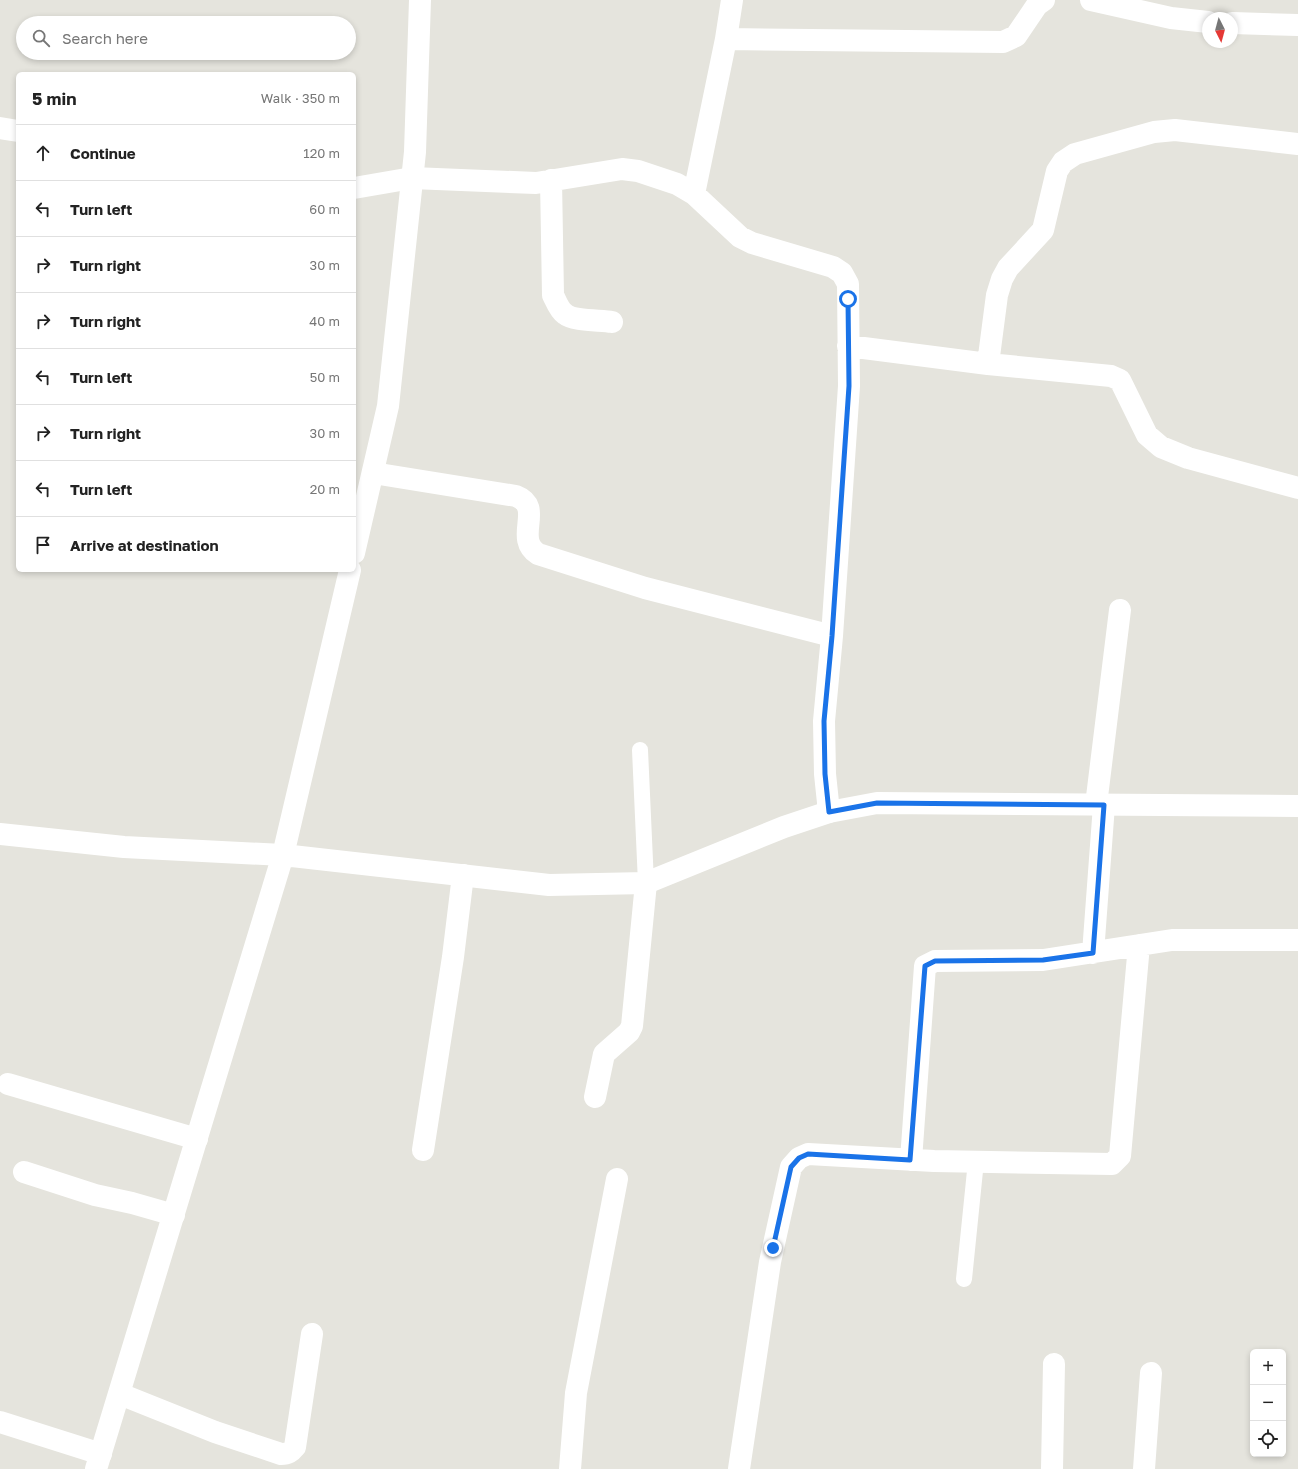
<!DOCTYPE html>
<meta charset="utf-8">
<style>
:root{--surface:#fff;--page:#f2f2f2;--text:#222;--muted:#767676;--line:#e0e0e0}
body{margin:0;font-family:"Golos Text",sans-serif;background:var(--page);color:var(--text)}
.controls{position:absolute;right:12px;bottom:12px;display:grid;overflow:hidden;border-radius:6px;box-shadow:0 2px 6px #0003}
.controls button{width:36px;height:36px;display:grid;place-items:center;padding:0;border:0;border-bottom:1px solid var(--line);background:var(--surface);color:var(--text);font:20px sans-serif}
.compass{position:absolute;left:1202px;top:12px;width:36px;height:36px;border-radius:50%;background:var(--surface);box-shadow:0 2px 6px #0003;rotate:174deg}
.stop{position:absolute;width:12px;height:12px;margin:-9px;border:3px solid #1a73e8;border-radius:50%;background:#fff}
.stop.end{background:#1a73e8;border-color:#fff;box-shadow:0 1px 4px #0008}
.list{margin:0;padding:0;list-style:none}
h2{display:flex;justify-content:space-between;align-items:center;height:52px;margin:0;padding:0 16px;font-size:17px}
h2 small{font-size:13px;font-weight:400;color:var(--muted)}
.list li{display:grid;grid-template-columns:26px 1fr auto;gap:12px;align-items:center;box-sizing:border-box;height:56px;padding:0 16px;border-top:1px solid var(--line)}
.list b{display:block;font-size:15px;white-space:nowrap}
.list em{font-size:13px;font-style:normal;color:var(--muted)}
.icon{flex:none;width:22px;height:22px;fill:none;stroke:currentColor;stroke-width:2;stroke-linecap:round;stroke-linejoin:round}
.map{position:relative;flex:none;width:1298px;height:1469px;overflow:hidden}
.search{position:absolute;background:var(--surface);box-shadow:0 2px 6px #0003;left:16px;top:16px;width:340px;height:44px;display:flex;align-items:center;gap:10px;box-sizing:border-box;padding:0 14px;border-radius:22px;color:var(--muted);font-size:15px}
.panel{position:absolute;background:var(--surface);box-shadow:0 2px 6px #0003;left:16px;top:72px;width:340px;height:500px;border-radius:6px}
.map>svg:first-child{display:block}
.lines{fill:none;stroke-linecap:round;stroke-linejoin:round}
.lane{stroke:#fff;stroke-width:16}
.street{stroke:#fff;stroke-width:22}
.secondary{stroke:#fff;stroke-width:22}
.route{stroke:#1a73e8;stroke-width:5}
</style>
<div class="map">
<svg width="1298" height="1469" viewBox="0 0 1298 1469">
<rect width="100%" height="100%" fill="#e5e4dd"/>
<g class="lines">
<path class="lane" d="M640 750 646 883
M964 1279 976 1161"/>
<path class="street" d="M1091 0 1171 18 1208 22
M1232 23 1298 25
M726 39 1003 42 1016 36 1037 5 1044 0
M0 128 18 131
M551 180 553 295C556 301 559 310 565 314 573 321 601 320 612 322
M354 188 412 178 536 183 622 169 638 171 677 184 694 194 740 237 752 243 833 267 842 273 848 284 849 386 832 636 824 721 825 774 829 812
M694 194 726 39 732 0
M848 346 988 364 1111 376 1120 380 1147 435 1161 447 1188 458 1298 488
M988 364 997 295 1002 279 1008 268 1043 230 1057 171 1063 162 1075 154 1154 132 1175 130 1298 144
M373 473 516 496C545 507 513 538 538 554L645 588 832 636
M1096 805 1120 610
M0 834 124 847 283 855
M1093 953 1104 805
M8 1084 197 1139
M595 1097 604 1054 629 1032 632 1026 646 883
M423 1150 453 957 463 875
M911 1160 925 966 935 961 1043 960 1172 940H1298
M24 1172 95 1195 132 1203 174 1215
M120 1394 215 1432 281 1454C288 1454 291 1452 295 1447L312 1334
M0 1422 101 1454
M570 1469 576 1393 617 1179
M739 1469 770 1262 791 1167 799 1158 808 1154 934 1161 1112 1164 1120 1156 1139 945
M1052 1469 1054 1364
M1144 1469 1151 1373"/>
<path class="secondary" d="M354 553 388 406 415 152 420 0
M283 855 549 885 646 883 784 827 829 812 877 803 1298 806
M96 1469 283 855 350 570"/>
</g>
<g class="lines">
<path class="route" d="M773 1248 791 1167 799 1158 808 1154 910 1160 925 966 935 961 1043 960 1093 953 1104 805 877 803 829 812 825 774 824 721 832 636 849 386 848 299"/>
</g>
</svg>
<div class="controls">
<button>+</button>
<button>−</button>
<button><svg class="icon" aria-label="locate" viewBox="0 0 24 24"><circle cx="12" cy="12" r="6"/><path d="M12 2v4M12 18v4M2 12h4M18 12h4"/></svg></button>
</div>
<svg class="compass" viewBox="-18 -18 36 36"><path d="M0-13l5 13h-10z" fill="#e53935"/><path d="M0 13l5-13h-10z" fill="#767676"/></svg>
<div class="stop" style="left:848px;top:299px"></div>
<div class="stop end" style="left:773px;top:1248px"></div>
<div class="search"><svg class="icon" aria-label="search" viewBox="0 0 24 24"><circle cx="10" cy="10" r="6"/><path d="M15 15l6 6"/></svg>Search here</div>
<section class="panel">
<h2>5 min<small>Walk · 350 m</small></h2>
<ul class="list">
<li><svg class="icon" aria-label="ahead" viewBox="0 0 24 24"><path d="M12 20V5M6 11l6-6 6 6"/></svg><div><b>Continue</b></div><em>120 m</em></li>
<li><svg class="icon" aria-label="left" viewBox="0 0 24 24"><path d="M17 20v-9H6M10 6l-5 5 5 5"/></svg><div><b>Turn left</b></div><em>60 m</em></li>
<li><svg class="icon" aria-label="right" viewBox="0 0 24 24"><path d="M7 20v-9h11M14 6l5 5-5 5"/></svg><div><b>Turn right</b></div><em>30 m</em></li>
<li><svg class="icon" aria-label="right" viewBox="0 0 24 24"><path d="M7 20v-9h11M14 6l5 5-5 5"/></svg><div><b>Turn right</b></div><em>40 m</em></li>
<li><svg class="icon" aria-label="left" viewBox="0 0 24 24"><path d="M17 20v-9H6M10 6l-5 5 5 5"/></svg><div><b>Turn left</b></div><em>50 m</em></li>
<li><svg class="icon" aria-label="right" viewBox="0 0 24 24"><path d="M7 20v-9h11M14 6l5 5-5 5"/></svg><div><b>Turn right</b></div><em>30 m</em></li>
<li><svg class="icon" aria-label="left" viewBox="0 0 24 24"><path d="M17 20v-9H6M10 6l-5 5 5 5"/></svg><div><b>Turn left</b></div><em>20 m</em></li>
<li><svg class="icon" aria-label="arrive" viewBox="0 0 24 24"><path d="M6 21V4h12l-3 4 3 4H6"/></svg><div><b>Arrive at destination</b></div></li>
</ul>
</section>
</div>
